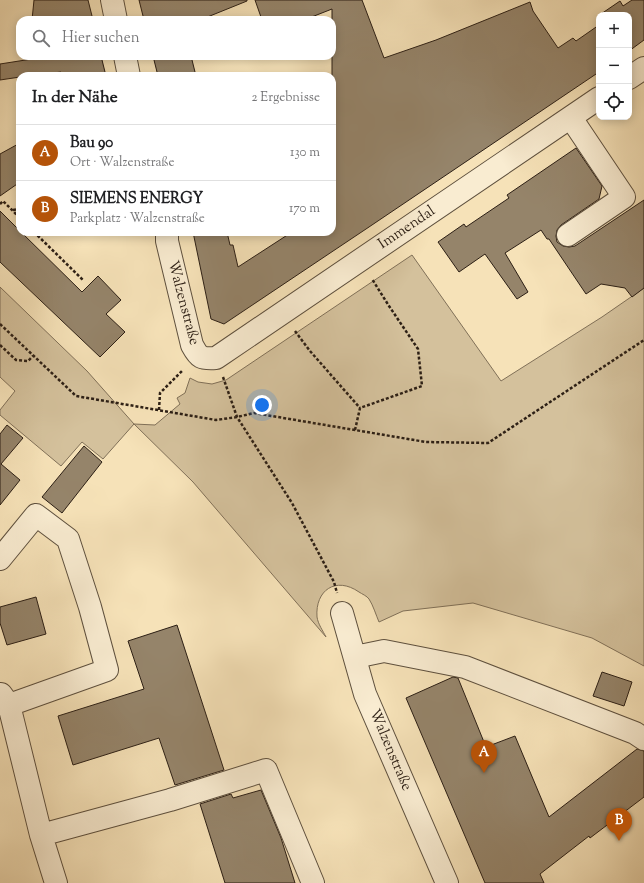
<!DOCTYPE html>
<html lang="de">
<meta charset="utf-8">
<style>
:root{--surface:#fff;--page:#f6f6f6;--text:#202124;--muted:#757577;--line:#e0e0e0;--accent:#b45309}
body{margin:0;font-family:"Sorts Mill Goudy",serif;background:var(--page);color:var(--text)}
.controls{position:absolute;right:12px;top:12px;display:grid;overflow:hidden;border-radius:8px;box-shadow:0 2px 10px #0003}
.controls button{width:36px;height:36px;display:grid;place-items:center;padding:0;border:0;border-bottom:1px solid var(--line);background:var(--surface);color:var(--text);font:20px sans-serif}
.you{position:absolute;left:262px;top:405px;width:14px;height:14px;margin:-10px;border:3px solid #fff;border-radius:50%;background:#1a73e8;box-shadow:0 0 0 6px #1a73e833}
.badge{display:grid;place-items:center;width:26px;height:26px;border-radius:50%;background:var(--accent);color:#fff;font-size:13px;font-weight:700}
.pin{position:absolute;translate:-50% -33px;filter:drop-shadow(0 1px 2px #0008)}
.pin::after{content:'';position:absolute;top:21px;width:14px;height:12px;background:inherit;clip-path:polygon(0 0,100% 0,50% 100%)}
.list{margin:0;padding:0;list-style:none}
h2{display:flex;justify-content:space-between;align-items:center;height:52px;margin:0;padding:0 16px;font-size:17px}
h2 small{font-size:13px;font-weight:400;color:var(--muted)}
.list li{display:grid;grid-template-columns:26px 1fr auto;gap:12px;align-items:center;box-sizing:border-box;height:56px;padding:0 16px;border-top:1px solid var(--line)}
.list b{display:block;font-size:15px;white-space:nowrap}
.list p{margin:0;font-size:13px;white-space:nowrap;color:var(--muted)}
.list em{font-size:13px;font-style:normal;color:var(--muted)}
.icon{flex:none;width:22px;height:22px;fill:none;stroke:currentColor;stroke-width:2;stroke-linecap:round;stroke-linejoin:round}
.map{position:relative;flex:none;width:644px;height:883px;overflow:hidden}
.search{position:absolute;background:var(--surface);box-shadow:0 2px 10px #0003;left:16px;top:16px;width:320px;height:44px;display:flex;align-items:center;gap:10px;box-sizing:border-box;padding:0 14px;border-radius:12px;color:var(--muted);font-size:15px}
.panel{position:absolute;background:var(--surface);box-shadow:0 2px 10px #0003;left:16px;top:72px;width:320px;height:164px;border-radius:12px}
.map>svg:first-child{display:block}
.green{fill:#d4c19c;stroke:#807058}
.building{fill:#95846a;stroke:#2c1f15}
.lines{fill:none;stroke-linecap:round;stroke-linejoin:round}
.minor-casing{stroke:#5e503e;stroke-width:24}
.path{stroke:#2c1f15;stroke-width:2.5;stroke-dasharray:3 2;stroke-linecap:butt}
.minor{stroke:#f9ecd1;stroke-width:22}
.labels{text-anchor:middle;dominant-baseline:central;stroke-width:3;stroke-linejoin:round;paint-order:stroke}
.street-label{font-size:15px;fill:#2c1f15;stroke:#f9ecd1}
</style>
<div class="map">
<svg width="644" height="883" viewBox="0 0 644 883">
<rect width="100%" height="100%" fill="#f6e2b8"/>
<filter id="stains"><feTurbulence type="fractalNoise" baseFrequency=".005" numOctaves="4"/><feColorMatrix values="0 0 0 0 .2 0 0 0 0 .09 0 0 0 0 .02 0 0 0 .5 -.17"/></filter>
<radialGradient id="worn" r=".72"><stop offset=".6" stop-color="#630" stop-opacity="0"/><stop offset="1" stop-color="#630" stop-opacity=".3"/></radialGradient>
<path class="green" d="M412 255 501 381 602 317 644 288V666L592 638 473 603 403 611 379 622C376 615 373 605 369 599 367 596 362 594 359 592 336 576 315 590 317 617 318 624 323 631 326 637L193 482 134 424 103 459 82 442 61 466 0 415V410L15 391 0 377V287L87 371 134 424 155 425 180 404 177 398 185 393 190 378 198 382 212 384 226 380Z"/>
<path class="building" d="M34 0H88L93 20H32Z
M139 0H247V1L200 20H144Z
M255 0H362L384 58 436 40 530 2 533 11 558 48 573 38 576 41 599 25V72L369 227 224 324 211 319 193 232H227L230 245H233L238 267 292 232H332V9L304 20H262Z
M632 0H644V40L629 51V15L601 14 620 1 623 6Z
M51 56H101L106 76H62L61 72 30 76H20V77L0 80V64Z
M153 56H191L196 76H158Z
M20 143V182L0 196V154Z
M576 148 602 186 599 199 561 225 557 230 556 236 557 242 563 246 569 247 575 246 644 200V288L632 297 625 288 601 284 586 294 549 239H547L541 230 505 253 528 292 517 299 485 254 459 272 438 242 464 224 466 227 509 198 507 195Z
M0 211 20 231V232H21L82 292 98 276 121 300 106 314 125 332 100 357 0 262Z
M7 425 23 438 1 464 20 480 0 505V434Z
M84 446 102 462 62 513 42 497Z
M36 597 46 634 7 645 0 623V607Z
M177 625 224 770 175 785 159 738 73 765 58 716 144 689 128 641Z
M602 672 632 682 624 706 593 696Z
M453 677 458 678 486 747 515 736 549 817 637 749 644 751V797L590 838 589 836 540 874 544 883H485L406 698Z
M261 790 281 838 295 883H225L200 804 231 794 233 798Z"/>
<g class="lines">
<g class="minor-casing">
<path id="minor" d="M112 0 116 20
M125 56 129 76
M629 78 644 68
M167 232V241L192 345C199 358 201 359 216 358L599 98
M568 235 624 197 571 118
M0 559 36 515 68 539 90 607 107 670 9 705
M342 613 365 694 447 883
M355 657 384 651 465 667 635 733 644 739
M1 694 9 705 41 835 56 883
M41 835 170 800 266 770 313 883"/>
</g>
<path class="path" d="M0 204 3 201 20 218
M13 210 20 209
M34 232 83 280
M0 324 76 396 216 420 237 417 254 413 426 442 488 443 644 340
M295 331 310 351 360 408
M0 345 16 360 28 361 33 356
M223 377 237 417 292 503 334 582 337 593
M159 410 160 393 183 370
M355 430 360 408 422 386 418 349 389 306 372 279"/>
<use href="#minor" class="minor"/>
</g>
<g class="labels">
<g class="street-label">
<text transform="translate(407 228) rotate(-34)">Immendal</text>
<text transform="translate(183 303) rotate(75)">Walzenstraße</text>
<text transform="translate(390 750) rotate(67)">Walzenstraße</text>
</g>
</g>
<rect width="100%" height="100%" filter="url(#stains)"/>
<rect width="100%" height="100%" fill="url(#worn)"/>
</svg>
<div class="controls">
<button>+</button>
<button>−</button>
<button><svg class="icon" aria-label="locate" viewBox="0 0 24 24"><circle cx="12" cy="12" r="6"/><path d="M12 2v4M12 18v4M2 12h4M18 12h4"/></svg></button>
</div>
<div class="you"></div>
<div class="pin badge" style="left:484px;top:773px">A</div>
<div class="pin badge" style="left:619px;top:841px">B</div>
<div class="search"><svg class="icon" aria-label="search" viewBox="0 0 24 24"><circle cx="10" cy="10" r="6"/><path d="M15 15l6 6"/></svg>Hier suchen</div>
<section class="panel">
<h2>In der Nähe<small>2 Ergebnisse</small></h2>
<ul class="list">
<li><span class="badge">A</span><div><b>Bau 90</b><p>Ort · Walzenstraße</p></div><em>130 m</em></li>
<li><span class="badge">B</span><div><b>SIEMENS ENERGY</b><p>Parkplatz · Walzenstraße</p></div><em>170 m</em></li>
</ul>
</section>
</div>
